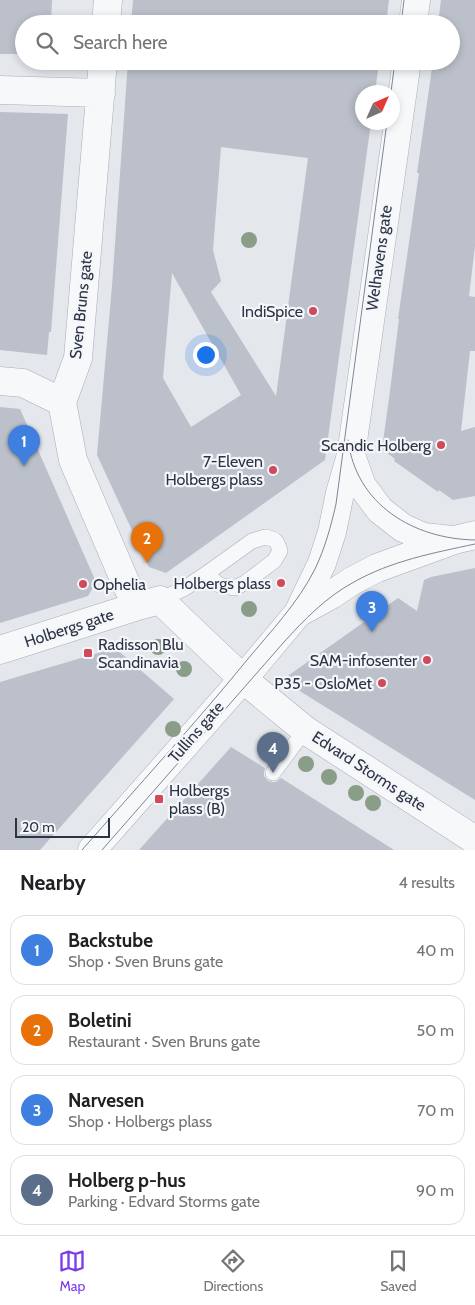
<!DOCTYPE html>
<meta charset="utf-8">
<style>
:root{--surface:#fff;--page:#f2f2f2;--text:#202124;--muted:#757577;--line:#e0e0e0;--accent:#7c3aed}
body{margin:0;font-family:Cabin,sans-serif;background:var(--page);color:var(--text)}
.compass{position:absolute;left:355px;top:85px;width:45px;height:45px;border-radius:50%;background:var(--surface);box-shadow:0 2px 8px #0003;rotate:45deg}
.scale{position:absolute;left:15px;bottom:12px;width:95px;box-sizing:border-box;padding-left:5px;border:2px solid #2b3445;border-top:0;font-size:14px;line-height:18px;white-space:nowrap;color:#2b3445;-webkit-text-stroke:4px #f4f6f9;paint-order:stroke}
.you{position:absolute;left:205px;top:354px;width:18px;height:18px;margin:-12px;border:4px solid #fff;border-radius:50%;background:#1a73e8;box-shadow:0 0 0 8px #1a73e833}
.badge{display:grid;place-items:center;width:32px;height:32px;border-radius:50%;background:var(--accent);color:#fff;font-size:16px;font-weight:700}
.pin{position:absolute;translate:-50% -41px;filter:drop-shadow(0 1px 2px #0008)}
.pin::after{content:'';position:absolute;top:26px;width:18px;height:15px;background:inherit;clip-path:polygon(0 0,100% 0,50% 100%)}
.list{margin:0;padding:0;list-style:none}
h2{display:flex;justify-content:space-between;align-items:center;height:65px;margin:0;padding:0 20px;font-size:21px}
h2 small{font-size:16px;font-weight:400;color:var(--muted)}
.list li{display:grid;grid-template-columns:32px 1fr auto;gap:15px;align-items:center;box-sizing:border-box;height:70px;margin:0 10px 10px;padding:0 10px;border:1px solid var(--line);border-radius:15px}
.list b{display:block;font-size:19px;white-space:nowrap}
.list p{margin:0;font-size:16px;white-space:nowrap;color:var(--muted)}
.list em{font-size:16px;font-style:normal;color:var(--muted)}
.icon{flex:none;width:28px;height:28px;fill:none;stroke:currentColor;stroke-width:2;stroke-linecap:round;stroke-linejoin:round}
.map{position:relative;flex:none;width:475px;height:850px;overflow:hidden}
.search{position:absolute;background:var(--surface);box-shadow:0 2px 8px #0003;left:15px;right:15px;top:15px;height:55px;display:flex;align-items:center;gap:12px;box-sizing:border-box;padding:0 18px;border-radius:28px;color:var(--muted);font-size:19px}
.sheet{height:385px;background:var(--surface)}
nav{display:flex;justify-content:space-around;align-items:center;box-sizing:border-box;height:70px;border-top:1px solid var(--line);background:var(--surface);font-size:14px;color:var(--muted)}
nav a{display:grid;justify-items:center;gap:2px}
nav .on{color:var(--accent)}
.map>svg:first-child{display:block}
.building{fill:#bbc0ca;fill-rule:evenodd}
.lines{fill:none;stroke-linecap:round;stroke-linejoin:round}
.lane-casing{stroke:#a9aeb7;stroke-width:16}
.street-casing{stroke:#a9aeb7;stroke-width:29}
.lane{stroke:#f7f8fa;stroke-width:15}
.street{stroke:#f7f8fa;stroke-width:28}
.tram{stroke:#7d8696;stroke-width:1}
.tree{fill:#899d89}
.poi-dot{fill:#d1495b;stroke:#f4f6f9;stroke-width:2}
.labels{text-anchor:middle;dominant-baseline:central;stroke-width:4.5;stroke-linejoin:round;paint-order:stroke}
.street-label{font-size:16px;fill:#2b3445;stroke:#f4f6f9}
.poi-label{font-size:16px;fill:#2b3445;stroke:#f4f6f9;text-anchor:end}
</style>
<div class="map">
<svg width="475" height="850" viewBox="0 0 475 850">
<rect width="100%" height="100%" fill="#e4e7ec"/>
<path class="building" d="M0 0H52L51 24H24V54H0Z
M133 0H389L386 24H131Z
M441 0H475V246L469 296 475 297V351H470L461 431 475 427V496L453 500 439 490 438 492 394 461 395 459 382 449 390 391 399 319H398L419 173H417L433 61H451V24H438Z
M128 61H381L380 70H378L375 92H362V122H371L325 460 166 573 149 567 97 455 112 286ZM221 147 308 158 276 396 211 292 221 281 213 250ZM172 273 241 395 191 427 163 378Z
M0 112 68 114 51 332H49L47 355 0 350Z
M0 407 20 409 96 582 88 596 0 623Z
M475 568V800L282 680 398 598 417 611 424 580 431 577Z
M115 648 174 699 40 850H0V682Z
M231 747 265 768 264 772V776L268 781 272 782H276L281 778 394 850H139Z"/>
<g class="lines">
<g class="lane-casing">
<path id="lane" d="M265 537C276 539 277 541 280 551L274 561 245 583 234 588 219 585 206 574 252 541Z
M160 600 185 588 206 574
M273 773 305 730"/>
</g>
<g class="street-casing">
<path id="street" d="M106 24 108 0
M413 24 416 0
M103 61 78 358 62 402 73 460 127 586 138 606
M0 90 101 93
M0 381 23 383 62 402
M351 455 362 486 380 510 403 528 424 537 452 540
M298 613 331 595 352 581 377 568 454 540 475 535
M0 650 138 606 160 600 243 679 305 730 475 840
M92 850 243 679 298 613 322 563 332 532 340 493 351 455 407 61"/>
</g>
<use href="#lane" class="lane"/>
<use href="#street" class="street"/>
<path class="tram" d="M401 24 404 0
M391 92 395 61
M348 440C356 505 414 539 475 540
M82 850C137 787 194 725 247 660 271 631 298 603 315 569 325 548 331 526 336 504L387 122
M102 850 284 642C304 620 326 597 354 582 391 561 433 553 475 544"/>
</g>
<g class="tree">
<circle cx="249" cy="240" r="8"/>
<circle cx="249" cy="609" r="8"/>
<circle cx="158" cy="647" r="8"/>
<circle cx="184" cy="669" r="8"/>
<circle cx="173" cy="729" r="8"/>
<circle cx="306" cy="764" r="8"/>
<circle cx="329" cy="777" r="8"/>
<circle cx="356" cy="793" r="8"/>
<circle cx="373" cy="803" r="8"/>
</g>
<g class="poi-dot">
<circle cx="313" cy="311" r="5"/>
<circle cx="441" cy="445" r="5"/>
<circle cx="273" cy="470" r="5"/>
<circle cx="281" cy="583" r="5"/>
<circle cx="83" cy="584" r="5"/>
<rect x="83" y="648" width="10" height="10" rx="2.5"/>
<circle cx="427" cy="660" r="5"/>
<circle cx="382" cy="683" r="5"/>
<rect x="154" y="794" width="10" height="10" rx="2.5"/>
</g>
<g class="labels">
<g class="street-label">
<text transform="translate(379 258) rotate(-82)">Welhavens gate</text>
<text transform="translate(81 305) rotate(-84)">Sven Bruns gate</text>
<text transform="translate(69 628) rotate(-18)">Holbergs gate</text>
<text transform="translate(196 732) rotate(-49)">Tullins gate</text>
<text transform="translate(369 771) rotate(33)">Edvard Storms gate</text>
</g>
<g class="poi-label">
<text x="303" y="311">IndiSpice</text>
<text x="431" y="445">Scandic Holberg</text>
<text x="263" y="461">7-Eleven<tspan x="263" dy="18">Holbergs plass</tspan></text>
<text x="271" y="583">Holbergs plass</text>
<text x="93" y="584" text-anchor="start">Ophelia</text>
<text x="98" y="644" text-anchor="start">Radisson Blu<tspan x="98" dy="18">Scandinavia</tspan></text>
<text x="417" y="660">SAM-infosenter</text>
<text x="372" y="683">P35 - OsloMet</text>
<text x="169" y="790" text-anchor="start">Holbergs<tspan x="169" dy="18">plass (B)</tspan></text>
</g>
</g>
</svg>
<svg class="compass" viewBox="-18 -18 36 36"><path d="M0-13l5 13h-10z" fill="#e53935"/><path d="M0 13l5-13h-10z" fill="#757577"/></svg>
<div class="scale">20 m</div>
<div class="you"></div>
<div class="pin badge" style="left:24px;top:466px;background:#3f7fe0">1</div>
<div class="pin badge" style="left:147px;top:563px;background:#e8710a">2</div>
<div class="pin badge" style="left:372px;top:632px;background:#3f7fe0">3</div>
<div class="pin badge" style="left:273px;top:773px;background:#5c6f8a">4</div>
<div class="search"><svg class="icon" aria-label="search" viewBox="0 0 24 24"><circle cx="10" cy="10" r="6"/><path d="M15 15l6 6"/></svg>Search here</div>
</div>
<section class="sheet">
<h2>Nearby<small>4 results</small></h2>
<ul class="list">
<li><span class="badge" style="background:#3f7fe0">1</span><div><b>Backstube</b><p>Shop · Sven Bruns gate</p></div><em>40 m</em></li>
<li><span class="badge" style="background:#e8710a">2</span><div><b>Boletini</b><p>Restaurant · Sven Bruns gate</p></div><em>50 m</em></li>
<li><span class="badge" style="background:#3f7fe0">3</span><div><b>Narvesen</b><p>Shop · Holbergs plass</p></div><em>70 m</em></li>
<li><span class="badge" style="background:#5c6f8a">4</span><div><b>Holberg p-hus</b><p>Parking · Edvard Storms gate</p></div><em>90 m</em></li>
</ul>
</section>
<nav>
<a class="on"><svg class="icon" aria-label="map" viewBox="0 0 24 24"><path d="M3 6l6-2 6 2 6-2v14l-6 2-6-2-6 2zM9 4v14M15 6v14"/></svg>Map</a>
<a><svg class="icon" aria-label="directions" viewBox="0 0 24 24"><path d="M12 3l9 9-9 9-9-9zM9 14v-3h6M13 9l2 2-2 2"/></svg>Directions</a>
<a><svg class="icon" aria-label="saved" viewBox="0 0 24 24"><path d="M7 4h10v16l-5-4-5 4z"/></svg>Saved</a>
</nav>
